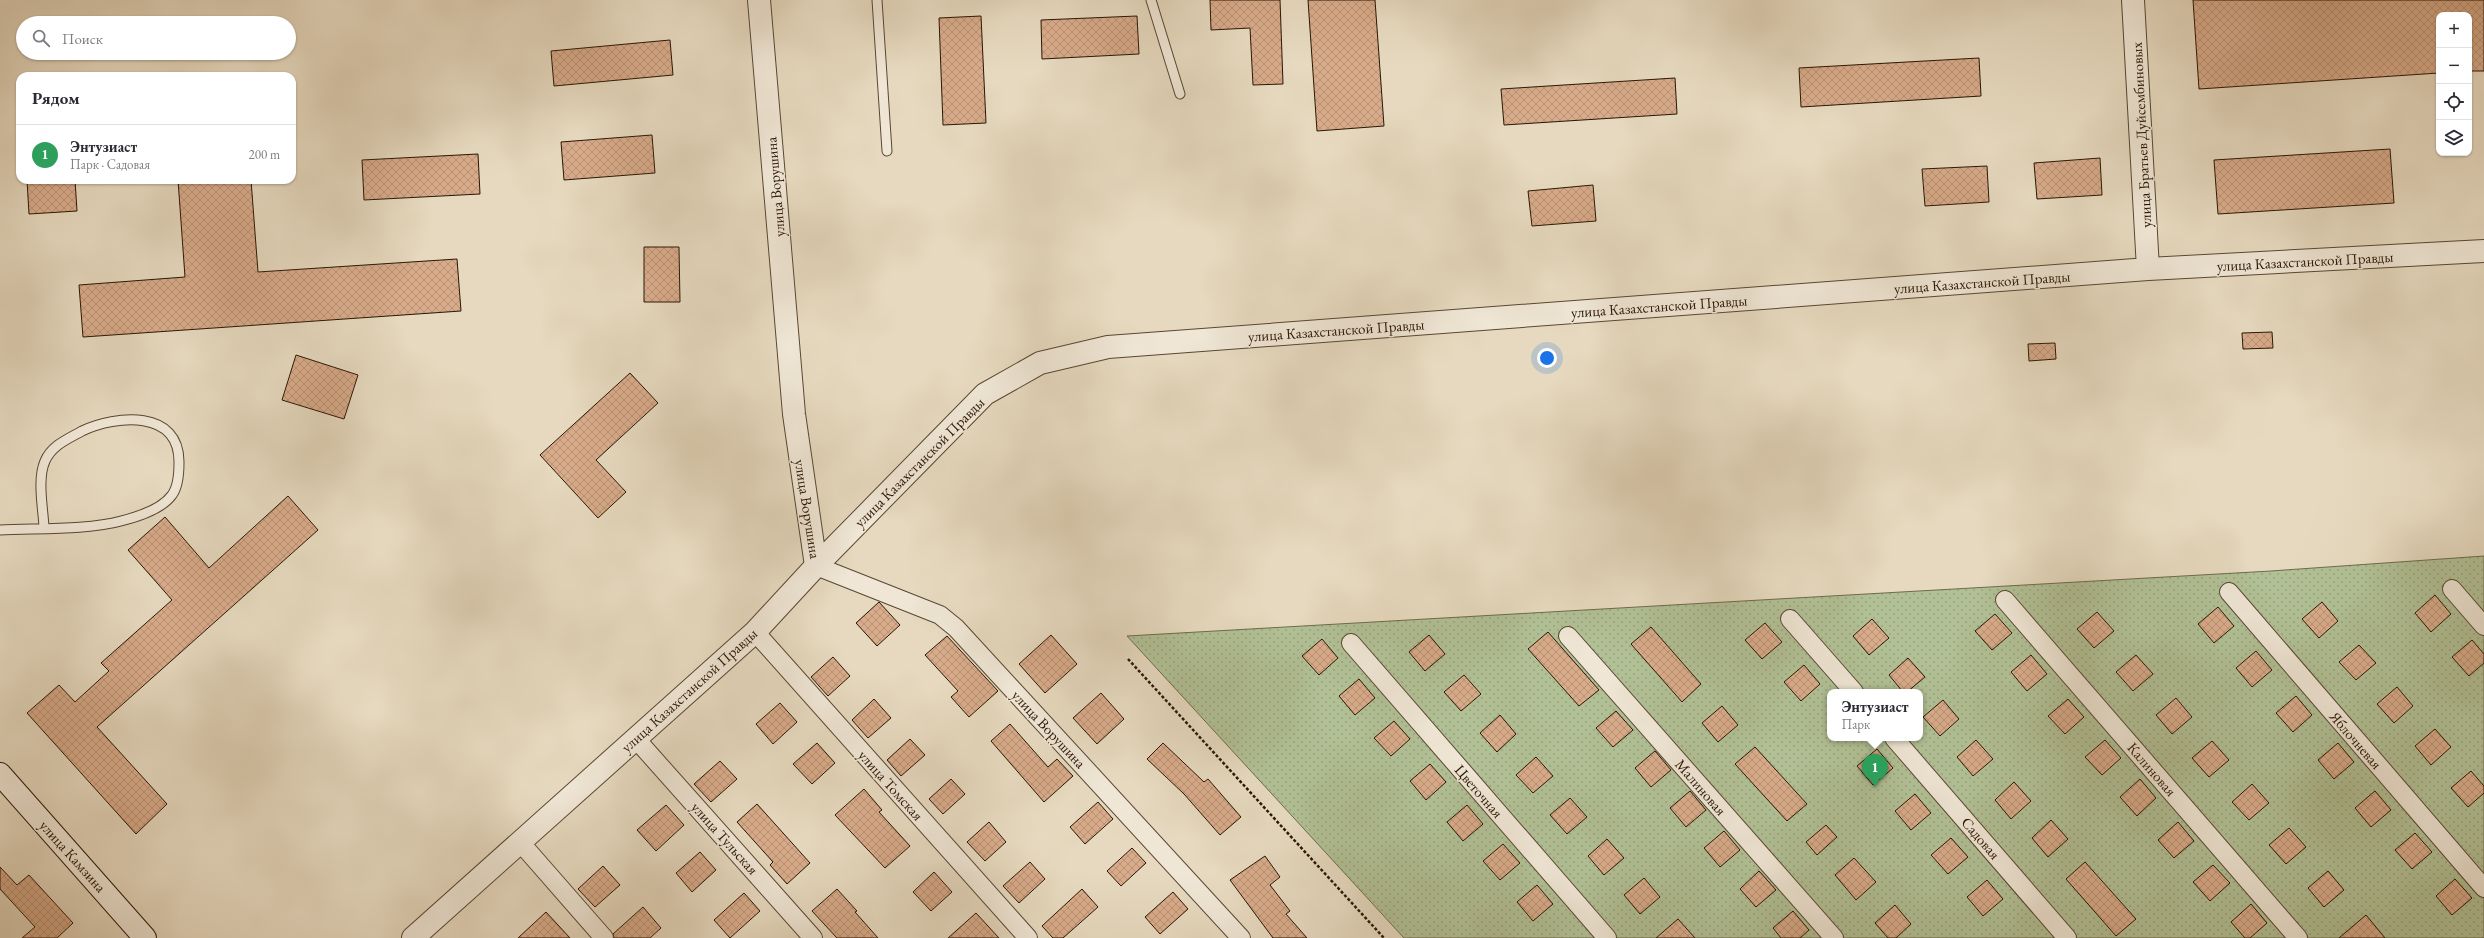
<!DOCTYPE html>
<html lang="ru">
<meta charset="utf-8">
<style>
:root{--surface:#fff;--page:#f2f2f3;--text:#2b2b33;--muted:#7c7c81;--line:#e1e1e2;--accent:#8f2418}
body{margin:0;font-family:"EB Garamond",serif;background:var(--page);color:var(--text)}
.controls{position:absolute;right:12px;top:12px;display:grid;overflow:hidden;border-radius:8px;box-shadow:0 1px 3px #0004}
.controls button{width:36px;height:36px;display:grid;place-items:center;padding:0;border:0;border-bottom:1px solid var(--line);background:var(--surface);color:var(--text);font:20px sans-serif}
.you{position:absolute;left:1547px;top:358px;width:14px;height:14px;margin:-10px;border:3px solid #fff;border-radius:50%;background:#1a73e8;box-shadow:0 0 0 6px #1a73e833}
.badge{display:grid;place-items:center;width:26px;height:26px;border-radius:50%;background:var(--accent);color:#fff;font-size:13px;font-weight:700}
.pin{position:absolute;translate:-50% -33px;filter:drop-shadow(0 1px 2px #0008)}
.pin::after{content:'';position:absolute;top:21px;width:14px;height:12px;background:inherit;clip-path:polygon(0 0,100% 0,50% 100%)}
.popup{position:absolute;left:1827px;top:689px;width:96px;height:52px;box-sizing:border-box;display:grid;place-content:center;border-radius:8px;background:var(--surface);filter:drop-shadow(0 1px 3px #0005);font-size:13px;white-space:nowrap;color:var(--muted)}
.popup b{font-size:15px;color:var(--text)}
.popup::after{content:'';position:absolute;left:50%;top:100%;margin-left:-8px;border:8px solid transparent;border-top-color:var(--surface)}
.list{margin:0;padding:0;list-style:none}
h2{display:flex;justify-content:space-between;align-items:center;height:52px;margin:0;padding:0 16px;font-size:17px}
h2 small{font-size:13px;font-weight:400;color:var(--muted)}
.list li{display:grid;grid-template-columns:26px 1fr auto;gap:12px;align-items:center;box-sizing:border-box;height:60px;padding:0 16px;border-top:1px solid var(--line)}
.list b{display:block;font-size:15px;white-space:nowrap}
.list p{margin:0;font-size:13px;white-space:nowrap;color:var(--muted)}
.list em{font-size:13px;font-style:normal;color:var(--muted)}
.icon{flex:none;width:22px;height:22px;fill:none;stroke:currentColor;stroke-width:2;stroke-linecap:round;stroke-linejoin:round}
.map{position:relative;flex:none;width:2484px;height:938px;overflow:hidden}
.search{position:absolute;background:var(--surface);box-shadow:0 1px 3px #0004;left:16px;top:16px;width:280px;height:44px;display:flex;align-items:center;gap:10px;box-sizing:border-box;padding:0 14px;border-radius:22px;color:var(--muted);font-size:15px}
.panel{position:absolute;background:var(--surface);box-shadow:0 1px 3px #0004;left:16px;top:72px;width:280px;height:112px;border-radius:12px}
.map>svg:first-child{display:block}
.garden{fill:url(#garden-dots);stroke:#6e6b4c;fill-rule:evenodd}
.building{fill:url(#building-cross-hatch);stroke:#2a1604}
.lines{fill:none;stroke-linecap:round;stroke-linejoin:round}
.service-casing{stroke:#594733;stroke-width:11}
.minor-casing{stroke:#594733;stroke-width:20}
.tertiary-casing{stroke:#594733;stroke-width:24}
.secondary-casing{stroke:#2a1604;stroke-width:24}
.path{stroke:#2a1604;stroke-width:2.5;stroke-dasharray:3 2;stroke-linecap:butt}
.service{stroke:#efe6d5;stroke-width:9}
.minor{stroke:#efe6d5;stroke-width:18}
.tertiary{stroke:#efe6d5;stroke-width:22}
.secondary{stroke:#efe6d5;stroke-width:22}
.labels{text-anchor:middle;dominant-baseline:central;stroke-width:3;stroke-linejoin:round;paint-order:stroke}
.street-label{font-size:15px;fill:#2a1604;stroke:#efe6d5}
</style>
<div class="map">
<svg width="2484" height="938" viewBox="0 0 2484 938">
<defs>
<pattern id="garden-dots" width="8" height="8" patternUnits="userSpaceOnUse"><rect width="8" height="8" fill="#b1c095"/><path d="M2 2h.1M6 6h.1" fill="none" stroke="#98a47f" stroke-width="1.8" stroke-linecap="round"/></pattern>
<pattern id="building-cross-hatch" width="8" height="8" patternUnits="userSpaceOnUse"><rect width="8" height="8" fill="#d8ab8a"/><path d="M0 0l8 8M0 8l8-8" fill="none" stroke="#ba9275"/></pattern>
</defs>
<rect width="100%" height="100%" fill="#e6d9bf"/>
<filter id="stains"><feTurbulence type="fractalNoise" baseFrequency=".005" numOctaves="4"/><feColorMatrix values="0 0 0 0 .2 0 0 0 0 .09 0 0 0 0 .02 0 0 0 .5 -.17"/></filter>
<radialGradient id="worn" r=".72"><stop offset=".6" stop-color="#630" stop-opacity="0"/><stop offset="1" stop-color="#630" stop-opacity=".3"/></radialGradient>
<path class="garden" d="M2484 556V938H1404L1127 636 2271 571ZM1830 692H1920V738H1830Z"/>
<path class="building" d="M1210 0H1280L1283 84 1253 85 1250 28 1211 30Z
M1308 0H1375L1384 126 1317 131Z
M2193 0H2484V71H2469V15H2439V73L2199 89Z
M981 16 986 123 943 125 939 18Z
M1137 16 1139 54 1042 59 1041 20Z
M670 40 673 75 554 86 551 51Z
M1979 58 1981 96 1801 107 1799 68Z
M1675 78 1677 114 1504 125 1501 89Z
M652 135 655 173 564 180 561 142Z
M2390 149 2394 203 2218 214 2214 160Z
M478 154 480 194 364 200 362 160Z
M2100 158 2102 195 2037 199 2034 163Z
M1987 166 1989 202 1925 206 1922 169Z
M27 180H75L77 211 29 214Z
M178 180H251L258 272 457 259 461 311 83 337 79 285 185 277Z
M1593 185 1596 221 1532 226 1528 191Z
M644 247H679L680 302H644Z
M2272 332 2273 348 2243 349 2242 333Z
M2055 343 2056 359 2029 361 2028 344Z
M296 355 358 375 344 419 282 400Z
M630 373 658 403 596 460 626 492 598 518 540 455Z
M288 496 318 530 97 727 167 804 136 834 27 713 59 685 75 702 109 671 101 663 172 600 128 550 165 517 209 568Z
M2435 595 2451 614 2431 632 2415 613Z
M879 602 900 625 877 646 856 623Z
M2322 602 2338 621 2319 638 2302 619Z
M2218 607 2234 626 2214 643 2198 624Z
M2097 612 2114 631 2094 648 2077 629Z
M1995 614 2012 633 1992 650 1975 631Z
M1872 619 1889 638 1869 655 1853 636Z
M1765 623 1782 642 1762 659 1745 640Z
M1651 627 1701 684 1682 702 1631 644Z
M1548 632 1599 690 1579 706 1528 649Z
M1051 635 1077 664 1045 693 1019 664Z
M1429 635 1445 654 1425 671 1409 652Z
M947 636 998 691 969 717 951 697 958 691 925 655Z
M1322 639 1338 658 1319 675 1302 656Z
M2472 640 2484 654V663L2469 676 2452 657Z
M2359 645 2376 663 2356 680 2339 662Z
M2256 651 2272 670 2252 687 2236 668Z
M2031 655 2047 674 2027 691 2011 672Z
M2136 655 2153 674 2133 691 2116 672Z
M833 657 850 676 828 696 811 677Z
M1908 658 1925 677 1907 692H1903L1889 675Z
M1804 665 1820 684 1801 701 1784 682Z
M1464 675 1481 694 1461 711 1444 692Z
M1359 679 1375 698 1355 715 1339 696Z
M2397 687 2413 706 2394 723 2377 704Z
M1101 693 1124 719 1097 744 1073 718Z
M2296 696 2312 715 2293 732 2276 713Z
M2176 698 2192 717 2172 734 2156 715Z
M874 699 891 718 868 738 852 720Z
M2068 699 2084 717 2065 734 2048 716Z
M1943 700 1959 719 1940 736 1923 717Z
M780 703 797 722 773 744 756 724Z
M1722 706 1738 725 1718 742 1702 723Z
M1616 711 1633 730 1613 747 1596 728Z
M1500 715 1516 734 1497 752 1480 733Z
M1394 721 1410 739 1391 756 1374 738Z
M1010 724 1048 767 1057 759 1073 776 1044 802 991 741Z
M2435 729 2451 747 2431 765 2415 746Z
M910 739 925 755 901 776 887 760Z
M1976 740 1993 759 1973 776 1957 757Z
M2105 740 2121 758 2102 775 2085 757Z
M2212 741 2229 760 2209 777 2192 758Z
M817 743 835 763 812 784 793 764Z
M1163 743 1204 782 1208 779 1241 817 1220 835 1184 794 1147 759Z
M2338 743 2354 762 2334 779 2318 760Z
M1755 747 1807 804 1787 821 1735 764Z
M1877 749 1893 768 1873 785 1857 766Z
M1655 751 1671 770 1651 787 1635 768Z
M1536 757 1553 776 1533 793 1516 775Z
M720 761 737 779 711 802 694 784Z
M1430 764 1446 782 1426 800 1410 781Z
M2471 771 2484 786V793L2468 807 2451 788Z
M951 779 965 794 943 814 929 799Z
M2140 779 2156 798 2137 816 2120 797Z
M2014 782 2031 801 2011 819 1995 800Z
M2252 784 2269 803 2249 820 2232 802Z
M864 789 882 810 879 812 910 846 885 868 835 815Z
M1690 791 1706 810 1686 827 1670 808Z
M2375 791 2391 810 2371 827 2355 808Z
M1915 794 1931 813 1911 830 1895 811Z
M1570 798 1587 817 1567 834 1550 815Z
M1098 802 1113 819 1085 844 1070 827Z
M757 804 810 863 787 884 770 865 773 862 737 822Z
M666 805 684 825 656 851 637 830Z
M1467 805 1483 824 1463 841 1447 822Z
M2051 820 2068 839 2048 857 2032 838Z
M989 822 1006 842 985 861 967 842Z
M2178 822 2194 841 2174 858 2158 840Z
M1826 825 1837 837 1817 855 1806 842Z
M2289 828 2306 847 2286 864 2269 845Z
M1724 831 1740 850 1720 867 1704 848Z
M2415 833 2432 852 2412 869 2395 850Z
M1951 838 1968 857 1948 874 1931 855Z
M1607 839 1624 858 1604 875 1588 856Z
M1503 844 1520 863 1500 880 1483 861Z
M1132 848 1146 863 1121 886 1107 871Z
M700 852 716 870 692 892 676 873Z
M1265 856 1280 877 1270 885 1290 911 1286 914 1307 938H1273L1230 880Z
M1854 858 1876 882 1856 900 1835 875Z
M1030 862 1045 879 1019 903 1003 886Z
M2085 862 2136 919 2116 936 2066 879Z
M2213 865 2230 883 2210 901 2193 882Z
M603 866 620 885 595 907 578 889Z
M0 867 17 885 29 875 73 923 57 938H22L35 927 0 889Z
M1759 871 1776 890 1756 907 1740 889Z
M2328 871 2344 890 2324 907 2308 888Z
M934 872 952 892 931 911 913 892Z
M1644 878 1660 897 1640 914 1624 895Z
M2455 879 2472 898 2452 915 2436 896Z
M1987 880 2003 899 1983 916 1967 897Z
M1537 885 1553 904 1533 921 1517 902Z
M837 889 857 911 855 912 878 938H837L812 911Z
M1082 889 1098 907 1063 938H1053L1042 926Z
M1173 892 1188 909 1160 934 1145 917Z
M744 893 760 911 730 938 714 920Z
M2251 904 2267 923 2250 938H2245L2231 922Z
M1895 905 1911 924 1896 938H1888L1875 923Z
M643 907 661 928 650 938H614L613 934Z
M1793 911 1809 930 1800 938H1781L1773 928Z
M546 912 570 938H518Z
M976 913 999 938H948Z
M2366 915 2385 938H2339Z
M1678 919 1695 938H1656Z"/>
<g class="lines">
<g class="service-casing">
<path id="service" d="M877 0 887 151
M1151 0 1180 94
M0 530C34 528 89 530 121 521 137 517 162 509 172 495 178 487 179 472 179 463 180 409 116 415 82 431 68 439 52 445 45 461 37 479 43 508 44 527"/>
</g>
<g class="minor-casing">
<path id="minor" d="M816 566 940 615 956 628 1241 938
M2452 589 2484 626
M2229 592 2484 888
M2005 600 2298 938
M1790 619 1854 692
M755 632 1028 938
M1568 636 1834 938
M1351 643 1607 938
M1894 738 2067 938
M636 739 813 938
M520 842 604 938"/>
</g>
<g class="tertiary-casing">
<path id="tertiary" d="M759 0 794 414 816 566
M2133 0 2148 269
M413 938 755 632 816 566 985 394 1040 363 1108 347 2148 269 2484 251"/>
</g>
<g class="secondary-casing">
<path id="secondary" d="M0 774 145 938"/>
</g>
<path class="path" d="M1128 659 1384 938"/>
<use href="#service" class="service"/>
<use href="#minor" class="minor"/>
<use href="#tertiary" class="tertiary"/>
<use href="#secondary" class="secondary"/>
</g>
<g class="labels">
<g class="street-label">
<text transform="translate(2141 135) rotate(-93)">улица Братьев Дуйсембиновых</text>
<text transform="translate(775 187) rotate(-95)">улица Ворушина</text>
<text transform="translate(2305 261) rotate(-3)">улица Казахстанской Правды</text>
<text transform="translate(1982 282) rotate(-4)">улица Казахстанской Правды</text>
<text transform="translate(1659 306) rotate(-4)">улица Казахстанской Правды</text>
<text transform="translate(1336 330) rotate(-4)">улица Казахстанской Правды</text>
<text transform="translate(919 462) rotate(-45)">улица Казахстанской Правды</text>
<text transform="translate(808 509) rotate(81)">улица Ворушина</text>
<text transform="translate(689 690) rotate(-42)">улица Казахстанской Правды</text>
<text transform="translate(1049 729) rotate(47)">улица Ворушина</text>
<text transform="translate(2356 740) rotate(49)">Яблочневая</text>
<text transform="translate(2152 769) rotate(49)">Калиновая</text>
<text transform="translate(891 785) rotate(48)">улица Томская</text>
<text transform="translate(1701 787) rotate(49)">Малиновая</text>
<text transform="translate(1479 791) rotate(49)">Цветочная</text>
<text transform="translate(725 838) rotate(48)">улица Тульская</text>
<text transform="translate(1981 838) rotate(49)">Садовая</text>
<text transform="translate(73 856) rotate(48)">улица Камзина</text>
</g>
</g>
<rect width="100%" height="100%" filter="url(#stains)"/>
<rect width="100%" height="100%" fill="url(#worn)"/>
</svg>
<div class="controls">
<button>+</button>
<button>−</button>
<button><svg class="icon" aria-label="locate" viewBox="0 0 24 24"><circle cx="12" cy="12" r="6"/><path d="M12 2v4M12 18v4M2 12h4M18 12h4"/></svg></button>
<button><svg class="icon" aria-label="layers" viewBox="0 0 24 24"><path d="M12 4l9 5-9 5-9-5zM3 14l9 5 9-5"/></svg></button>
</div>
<div class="you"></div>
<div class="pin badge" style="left:1875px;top:787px;background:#2e9e5b">1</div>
<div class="popup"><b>Энтузиаст</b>Парк</div>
<div class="search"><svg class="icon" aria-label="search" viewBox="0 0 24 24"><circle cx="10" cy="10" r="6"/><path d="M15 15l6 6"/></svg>Поиск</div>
<section class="panel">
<h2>Рядом<small></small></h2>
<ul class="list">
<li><span class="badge" style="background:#2e9e5b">1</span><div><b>Энтузиаст</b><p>Парк · Садовая</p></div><em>200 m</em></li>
</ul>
</section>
</div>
